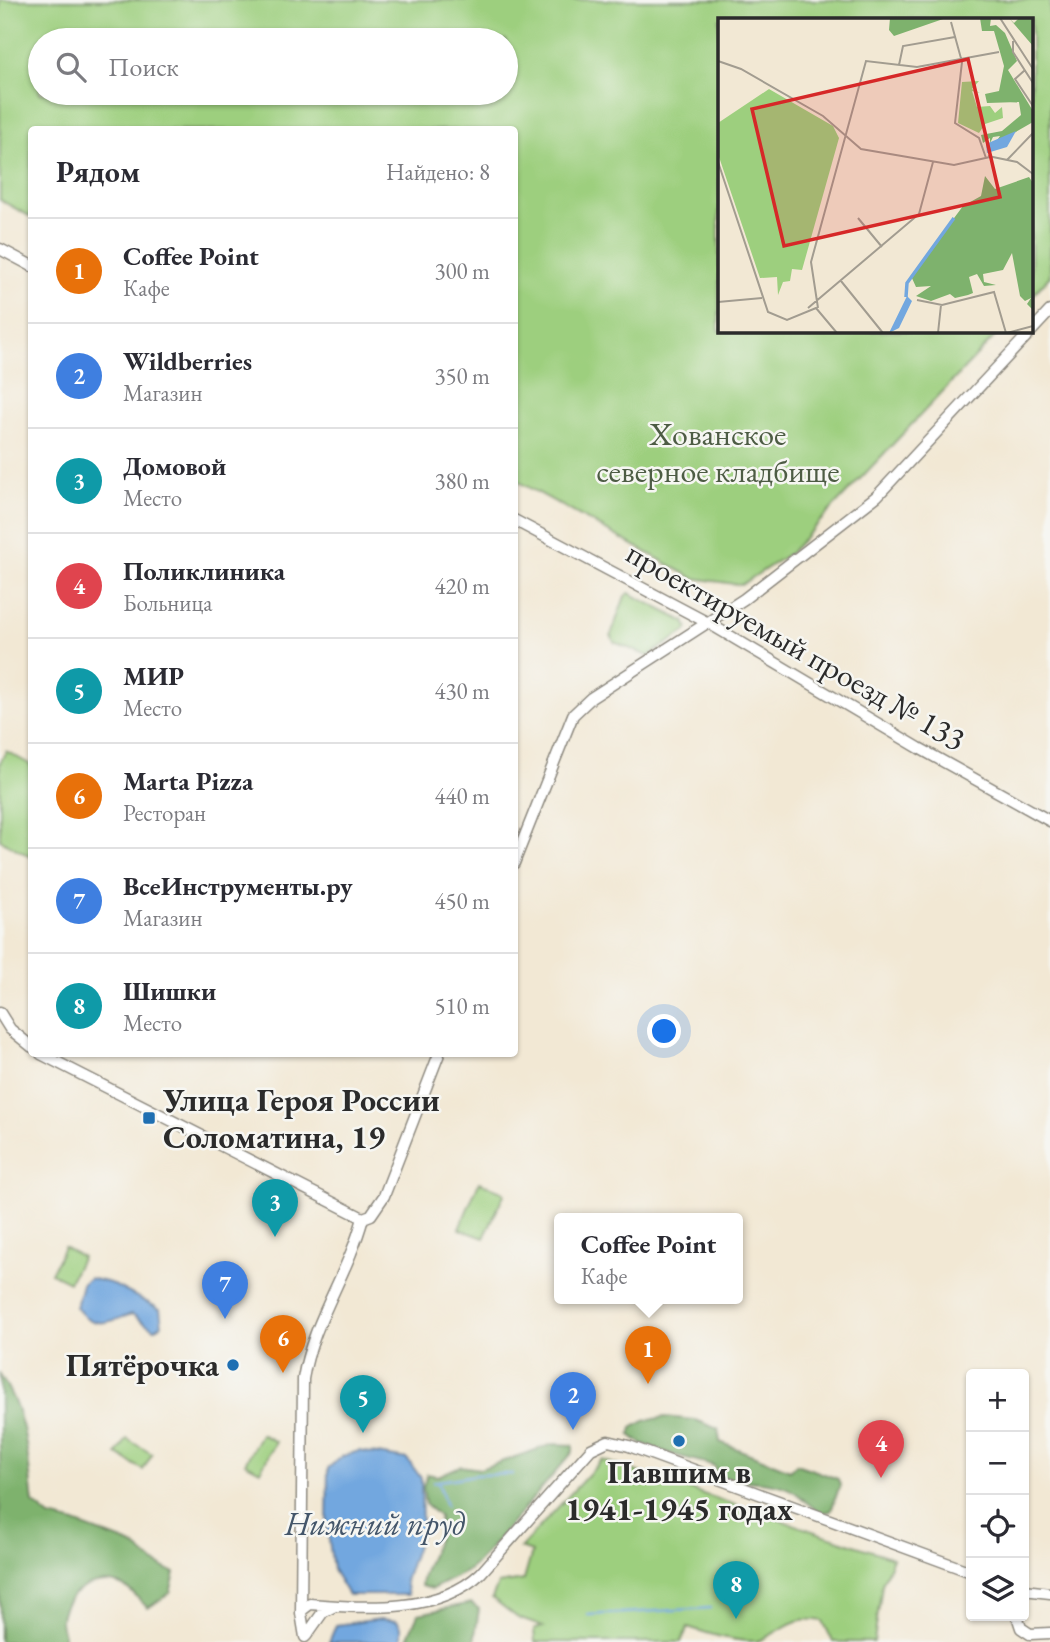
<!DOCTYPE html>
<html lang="ru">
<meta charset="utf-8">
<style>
:root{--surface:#fff;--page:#f7f7f7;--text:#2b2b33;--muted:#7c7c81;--line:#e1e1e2;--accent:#1f6fb2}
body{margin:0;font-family:"EB Garamond",serif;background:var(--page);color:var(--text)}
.controls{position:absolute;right:21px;bottom:21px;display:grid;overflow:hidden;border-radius:7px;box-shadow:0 2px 5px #0004}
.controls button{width:63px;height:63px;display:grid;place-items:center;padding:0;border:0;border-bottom:2px solid var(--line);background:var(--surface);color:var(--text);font:35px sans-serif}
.you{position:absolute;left:665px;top:1032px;width:24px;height:24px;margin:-18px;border:5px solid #fff;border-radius:50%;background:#1a73e8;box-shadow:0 0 0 10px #1a73e833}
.badge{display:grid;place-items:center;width:46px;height:46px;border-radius:50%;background:var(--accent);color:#fff;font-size:23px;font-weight:700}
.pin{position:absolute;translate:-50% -58px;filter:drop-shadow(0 2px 4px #0008)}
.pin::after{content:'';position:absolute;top:37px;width:24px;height:21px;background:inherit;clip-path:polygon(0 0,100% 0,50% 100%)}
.popup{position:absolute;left:554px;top:1213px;width:189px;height:91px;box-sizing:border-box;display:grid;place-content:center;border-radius:7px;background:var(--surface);filter:drop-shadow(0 2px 5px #0005);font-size:23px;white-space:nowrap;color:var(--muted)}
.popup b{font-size:26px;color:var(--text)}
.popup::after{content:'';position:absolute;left:50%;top:100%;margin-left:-14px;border:14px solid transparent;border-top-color:var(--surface)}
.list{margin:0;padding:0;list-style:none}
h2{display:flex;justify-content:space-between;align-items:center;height:91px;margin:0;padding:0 28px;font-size:30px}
h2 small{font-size:23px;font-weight:400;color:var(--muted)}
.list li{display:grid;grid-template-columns:46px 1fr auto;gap:21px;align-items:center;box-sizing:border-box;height:105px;padding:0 28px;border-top:2px solid var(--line)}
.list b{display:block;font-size:26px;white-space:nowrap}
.list p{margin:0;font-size:23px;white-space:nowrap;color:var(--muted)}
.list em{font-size:23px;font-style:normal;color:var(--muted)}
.icon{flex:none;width:38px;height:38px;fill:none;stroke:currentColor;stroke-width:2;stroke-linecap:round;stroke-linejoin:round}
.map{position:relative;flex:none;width:1050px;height:1642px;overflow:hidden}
.search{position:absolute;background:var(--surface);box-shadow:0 2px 5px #0004;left:28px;top:28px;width:490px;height:77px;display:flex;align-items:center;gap:18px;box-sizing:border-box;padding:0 24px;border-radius:38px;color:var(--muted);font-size:26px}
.panel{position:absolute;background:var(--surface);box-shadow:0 2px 5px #0004;left:28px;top:126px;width:490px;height:931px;border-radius:7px}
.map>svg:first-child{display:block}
.green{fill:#9dcf7e;stroke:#647d54;stroke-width:2;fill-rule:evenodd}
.forest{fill:#7eb26d;stroke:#546e4c;stroke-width:2}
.water{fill:#72a7df;stroke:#4e6985;stroke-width:2}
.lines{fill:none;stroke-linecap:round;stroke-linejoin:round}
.stream{stroke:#72a7df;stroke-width:2.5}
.tertiary-casing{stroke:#8e8a80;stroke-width:13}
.tertiary{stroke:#fff;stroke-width:10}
.poi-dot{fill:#1f6fb2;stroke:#f6f6f2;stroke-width:2.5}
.labels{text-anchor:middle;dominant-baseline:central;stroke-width:5;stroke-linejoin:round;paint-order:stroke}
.park-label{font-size:32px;fill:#4d5c44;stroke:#f6f6f2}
.street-label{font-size:32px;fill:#2b2b2b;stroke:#f6f6f2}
.poi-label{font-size:32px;font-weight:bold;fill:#2b2b2b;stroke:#f6f6f2;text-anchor:start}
.water-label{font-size:33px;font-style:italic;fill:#44566a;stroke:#f6f6f2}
.inset-river{fill:none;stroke:#72a7df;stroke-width:3.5}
.inset-road{fill:none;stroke:#a29c90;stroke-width:2}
.view{fill:#d62828;fill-opacity:0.15;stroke:#d62828;stroke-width:3.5}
.inset-edge{fill:none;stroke:#2b2b2b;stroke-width:3.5}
</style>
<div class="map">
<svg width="1050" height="1642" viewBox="0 0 1050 1642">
<rect width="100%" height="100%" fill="#f6f6f2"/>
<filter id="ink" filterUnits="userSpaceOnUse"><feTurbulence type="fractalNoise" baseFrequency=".0143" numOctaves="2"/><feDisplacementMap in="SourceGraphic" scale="14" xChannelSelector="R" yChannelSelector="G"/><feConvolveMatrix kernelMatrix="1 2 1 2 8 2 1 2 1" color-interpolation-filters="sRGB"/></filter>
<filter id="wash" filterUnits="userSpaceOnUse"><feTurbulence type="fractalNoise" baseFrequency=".00686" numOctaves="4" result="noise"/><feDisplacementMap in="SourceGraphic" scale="28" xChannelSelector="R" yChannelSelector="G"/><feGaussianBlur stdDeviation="1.57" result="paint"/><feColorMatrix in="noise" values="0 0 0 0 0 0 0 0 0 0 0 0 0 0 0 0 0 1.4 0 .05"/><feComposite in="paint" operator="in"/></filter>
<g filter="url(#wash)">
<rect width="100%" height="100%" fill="#f2e8d4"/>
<path class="green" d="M0 0H1050V276L1031 297V19H719V331H1000L790 553 741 585 693 578 515 480 514 130H32L31 217 0 200ZM40 40H506V93H40Z
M629 593 685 622 688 628 686 631 648 656 614 642 611 635 625 596Z
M6 751 31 765V857L0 840V763Z
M479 1182 502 1191 504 1195 484 1238 459 1229Z
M64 1247 82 1257 69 1282 51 1273Z
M261 1434 276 1442 260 1471 245 1463Z
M127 1439 152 1454 143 1470 117 1454Z
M602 1460 893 1558 882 1584 874 1642H833L823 1621C789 1614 786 1631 757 1641 736 1642 708 1634 688 1627L681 1642H535L534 1629 543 1627 518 1618 492 1598 498 1584 524 1580 532 1552 520 1548Z"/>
<path class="forest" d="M0 1375C28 1417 27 1454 33 1503L50 1517 72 1522 133 1545 155 1563 175 1573 170 1593 148 1608C140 1601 132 1590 123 1586 98 1574 63 1591 61 1620 61 1627 64 1636 65 1642H0Z
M665 1417 695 1420 718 1429 720 1442 790 1470 797 1464 838 1479 840 1485 831 1511 822 1513C811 1508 805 1500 796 1493 774 1478 744 1484 719 1477L713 1465 671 1454 641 1443 630 1435 632 1428 644 1421Z
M553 1444 573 1445V1452L479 1561 466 1572 432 1589 421 1586C423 1560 442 1549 439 1516L425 1504 423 1487 427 1474 438 1476 460 1466 480 1469Z
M471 1603 479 1609 474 1642H442L441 1639 419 1642 408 1637 418 1614Z"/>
<path class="water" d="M89 1278 110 1283 160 1309 162 1325 154 1329 132 1314C110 1322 93 1331 76 1307L82 1284Z
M359 1451 407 1459 421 1478 422 1530 405 1581 408 1595H348L333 1570 327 1525 328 1468 343 1456Z
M381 1619 397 1621 401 1627V1642H329L336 1625Z"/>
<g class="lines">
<path class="stream" d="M438 1481 446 1506
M433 1482 476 1475 513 1474
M588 1615 711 1608"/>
</g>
</g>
<g filter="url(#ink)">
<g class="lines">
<g class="tertiary-casing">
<path id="tertiary" d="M0 249 32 266
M514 520 710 624 919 748 1050 821
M514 863 573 715 591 698 744 599 877 496 1050 311
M0 1013 10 1029 32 1047
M41 1054 363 1218
M363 1218 371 1215 384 1196 439 1054
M1024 1590 1050 1593
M301 1611 310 1604C366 1608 438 1614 481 1573L591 1449 608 1441 629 1446 971 1572
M1017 1616 1021 1628 1030 1634 1050 1633
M306 1636 323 1612 335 1606
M305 1637 301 1613 303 1379C312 1323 348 1274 363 1218"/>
</g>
<use href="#tertiary" class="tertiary"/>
</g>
</g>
<g class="poi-dot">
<rect x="142" y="1111" width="14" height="14" rx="3.5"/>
<circle cx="233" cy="1365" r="7"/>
<circle cx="679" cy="1441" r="7"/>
</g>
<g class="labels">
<g class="park-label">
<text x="718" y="434">Хованское<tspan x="718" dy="37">северное кладбище</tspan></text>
</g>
<g class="street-label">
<text transform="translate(796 646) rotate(30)">проектируемый проезд № 133</text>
</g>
<g class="poi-label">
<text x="163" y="1100">Улица Героя России<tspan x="163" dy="37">Соломатина, 19</tspan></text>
<text x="219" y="1365" text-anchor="end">Пятёрочка</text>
<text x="679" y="1472" text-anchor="middle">Павшим в<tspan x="679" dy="37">1941-1945 годах</tspan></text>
</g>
<g class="water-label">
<text x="375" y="1523">Нижний пруд</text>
</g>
</g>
<g transform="translate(718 18)">
<rect width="315" height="315" fill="#f2e8d4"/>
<path d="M261 63 254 71 262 75 254 73 259 89 272 88 277 95 284 89 285 100 267 106 261 115 240 105 244 64ZM51 71 115 108 121 120 84 252 74 251 72 263 65 264 60 277 59 259 42 260 0 136V105Z" fill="#9dcf7e"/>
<path d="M172 0H228L176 18 171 12ZM262 0H273L272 8 278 7 287 15 299 43 290 52 315 93V104L284 122 278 124 282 118 275 119 272 125V120L265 125 263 117 284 113 303 97 301 84 269 85 267 76 281 73 286 48 276 13H264ZM291 0 296 5 301 0H315V28ZM267 158 277 171 311 159 315 165V292L309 286 313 280 307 283 302 278 294 235 285 252 265 256 266 264 278 267 266 268 259 256 251 259 255 275 250 277 237 280 232 276 213 283 198 278 213 268 198 269 193 258 245 188 263 178Z" fill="#7eb26d"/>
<path d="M298 113 289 129 269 135 268 126ZM189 278 194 283 181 310 171 315Z" fill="#72a7df"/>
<path class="inset-river" d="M188 279 189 265 236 200"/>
<path class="inset-road" d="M282 0 315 51M233 4 244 44 237 105 261 120 268 140M295 23V34L315 65M0 43 23 51 105 98 143 131 236 147 272 139M181 47 185 28 237 19M307 52 297 61 315 88M270 138 299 144 315 156M289 142 315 115M0 144 50 294 69 302 98 290 119 315M140 200 164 229M123 263 165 315M199 282 224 287 276 274 288 315M0 284 44 280M90 290 201 196 215 144M100 290 93 244 148 43 199 49 281 34M220 315 223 287M289 315 315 308"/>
<path class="view" d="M250 41 282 179 66 228 34 91Z"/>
<rect width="315" height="315" class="inset-edge"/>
</g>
</svg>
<div class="controls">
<button>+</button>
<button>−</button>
<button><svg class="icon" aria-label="locate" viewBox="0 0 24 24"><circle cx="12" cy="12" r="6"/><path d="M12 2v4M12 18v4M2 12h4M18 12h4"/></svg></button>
<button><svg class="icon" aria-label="layers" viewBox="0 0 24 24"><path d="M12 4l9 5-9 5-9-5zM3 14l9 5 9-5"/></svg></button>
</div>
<div class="you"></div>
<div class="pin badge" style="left:648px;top:1384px;background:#e8710a">1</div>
<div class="popup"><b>Coffee Point</b>Кафе</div>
<div class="pin badge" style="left:573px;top:1430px;background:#3f7fe0">2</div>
<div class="pin badge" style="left:275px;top:1237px;background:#0f9aa8">3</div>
<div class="pin badge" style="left:881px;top:1478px;background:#e0444e">4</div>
<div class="pin badge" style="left:363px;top:1433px;background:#0f9aa8">5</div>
<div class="pin badge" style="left:283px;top:1373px;background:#e8710a">6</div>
<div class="pin badge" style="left:225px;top:1319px;background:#3f7fe0">7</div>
<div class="pin badge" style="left:736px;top:1619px;background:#0f9aa8">8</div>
<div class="search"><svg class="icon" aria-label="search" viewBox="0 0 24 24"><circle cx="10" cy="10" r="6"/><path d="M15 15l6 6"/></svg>Поиск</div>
<section class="panel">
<h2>Рядом<small>Найдено: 8</small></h2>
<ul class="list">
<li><span class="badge" style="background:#e8710a">1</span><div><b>Coffee Point</b><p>Кафе</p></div><em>300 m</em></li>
<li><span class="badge" style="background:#3f7fe0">2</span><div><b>Wildberries</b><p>Магазин</p></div><em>350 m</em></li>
<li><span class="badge" style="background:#0f9aa8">3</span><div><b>Домовой</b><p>Место</p></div><em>380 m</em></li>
<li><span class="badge" style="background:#e0444e">4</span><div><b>Поликлиника</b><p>Больница</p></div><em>420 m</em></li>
<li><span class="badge" style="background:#0f9aa8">5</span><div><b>МИР</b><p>Место</p></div><em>430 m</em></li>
<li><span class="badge" style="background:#e8710a">6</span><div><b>Marta Pizza</b><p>Ресторан</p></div><em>440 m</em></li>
<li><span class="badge" style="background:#3f7fe0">7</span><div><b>ВсеИнструменты.ру</b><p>Магазин</p></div><em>450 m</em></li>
<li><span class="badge" style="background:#0f9aa8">8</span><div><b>Шишки</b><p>Место</p></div><em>510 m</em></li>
</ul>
</section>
</div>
